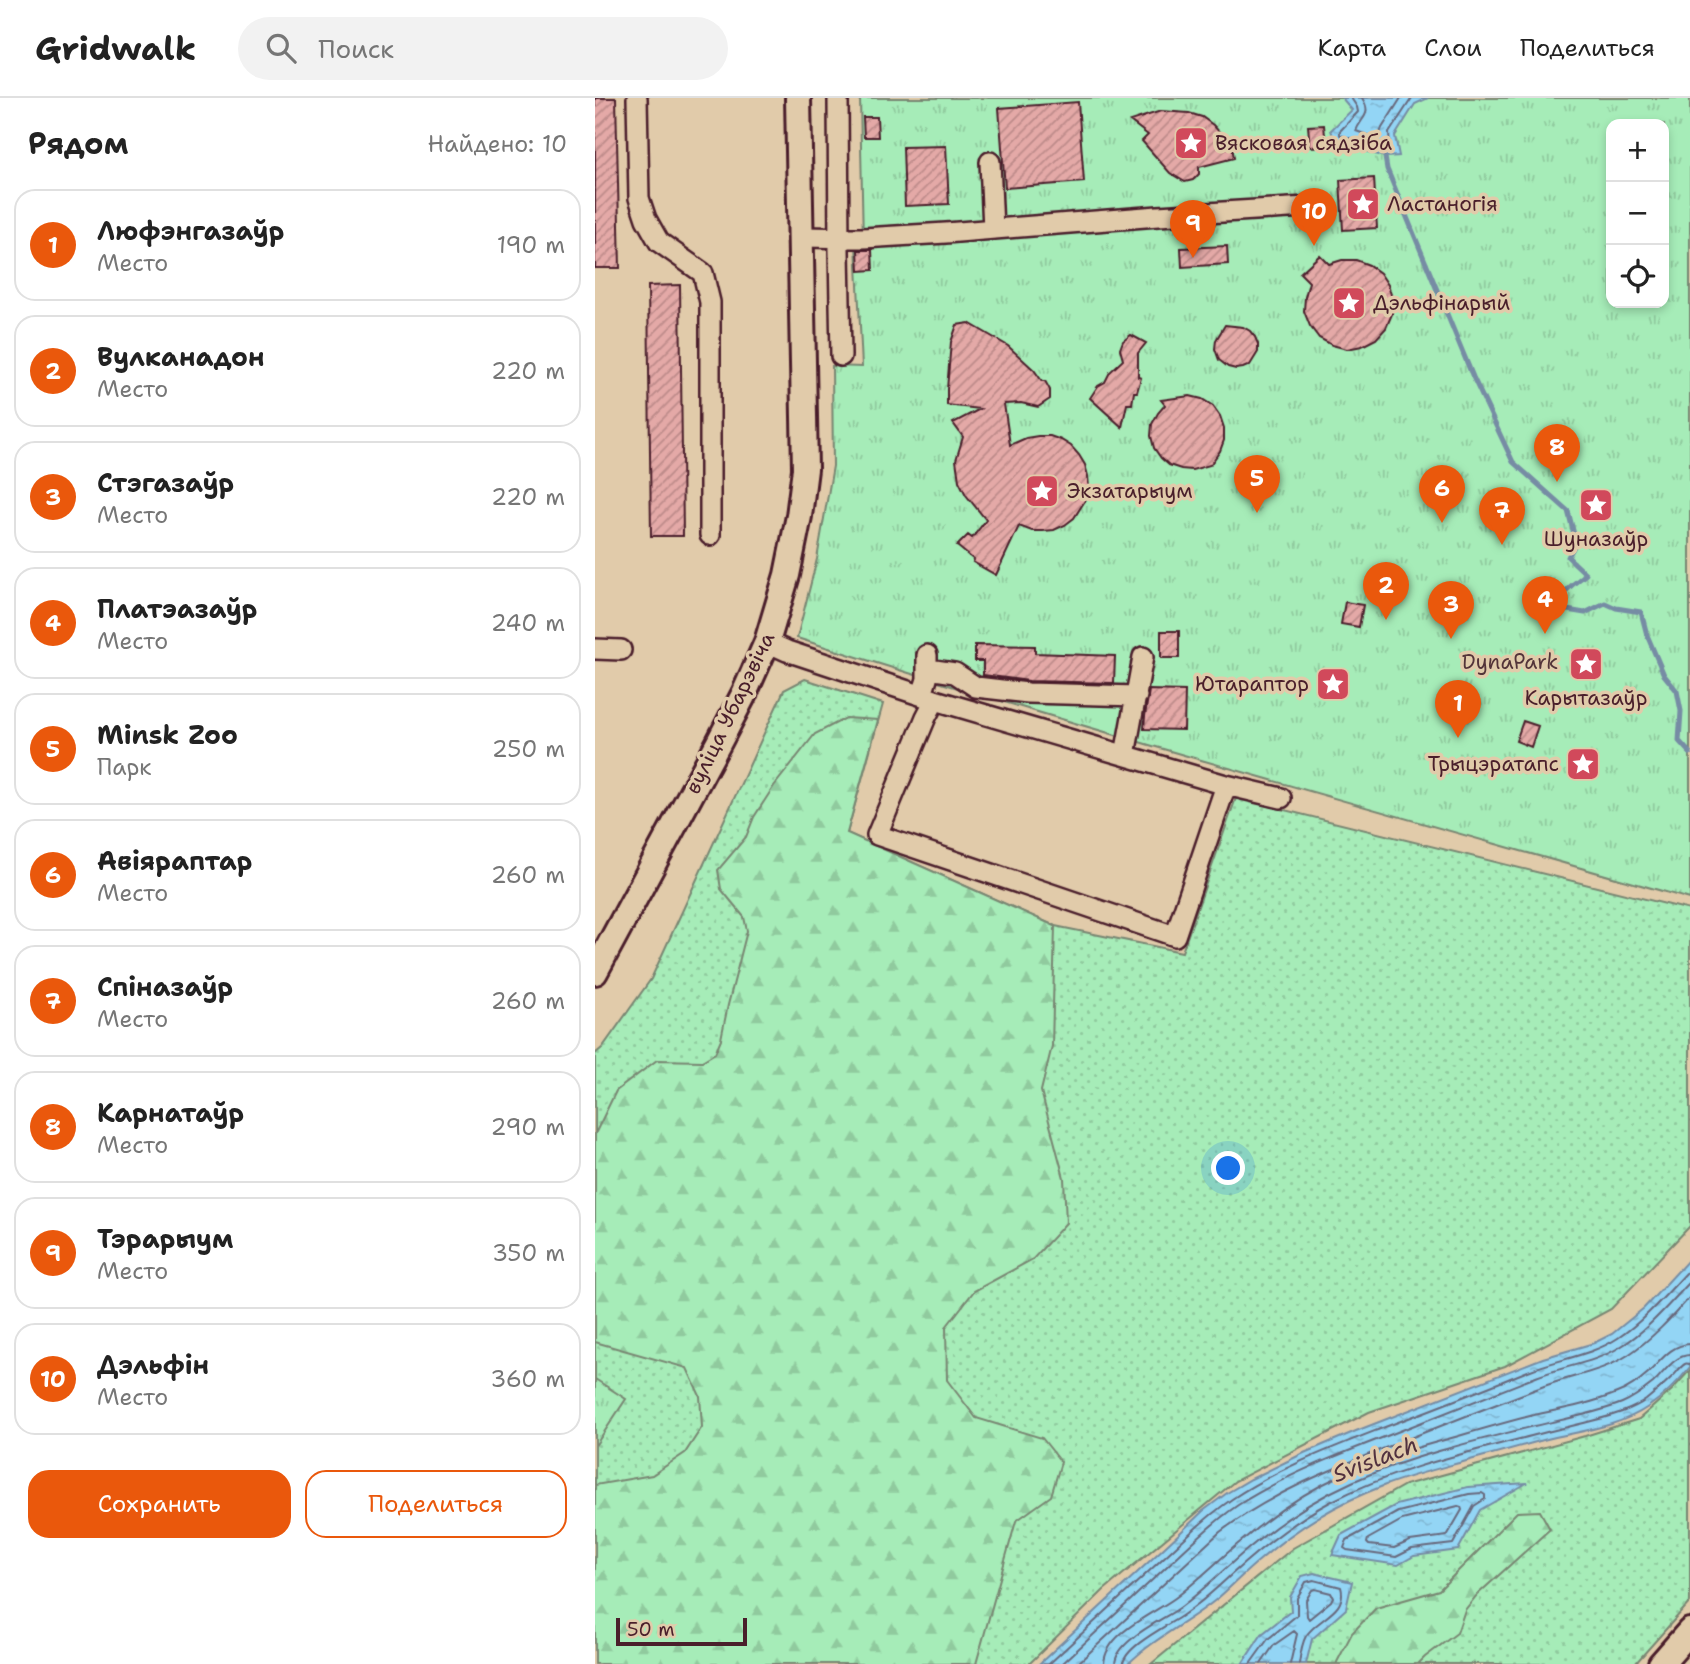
<!DOCTYPE html>
<html lang="ru">
<meta charset="utf-8">
<style>
:root{--surface:#fff;--page:#f2f2f2;--text:#222;--muted:#767676;--line:#e0e0e0;--accent:#ea580c}
body{margin:0;font-family:"Shantell Sans",sans-serif;background:var(--page);color:var(--text)}
.controls{position:absolute;right:21px;top:21px;display:grid;overflow:hidden;border-radius:14px;box-shadow:0 4px 10px #0003}
.controls button{width:63px;height:63px;display:grid;place-items:center;padding:0;border:0;border-bottom:2px solid var(--line);background:var(--surface);color:var(--text);font:35px sans-serif}
.scale{position:absolute;left:21px;bottom:18px;width:131px;box-sizing:border-box;padding-left:7px;border:4px solid #4a1f2b;border-top:0;font-size:19px;line-height:24px;white-space:nowrap;color:#4a1f2b;-webkit-text-stroke:5px #e1cbaa;paint-order:stroke}
.you{position:absolute;left:634px;top:1071px;width:24px;height:24px;margin:-18px;border:5px solid #fff;border-radius:50%;background:#1a73e8;box-shadow:0 0 0 10px #1a73e833}
.badge{display:grid;place-items:center;width:46px;height:46px;border-radius:50%;background:var(--accent);color:#fff;font-size:23px;font-weight:700}
.pin{position:absolute;translate:-50% -58px;filter:drop-shadow(0 2px 4px #0008)}
.pin::after{content:'';position:absolute;top:37px;width:24px;height:21px;background:inherit;clip-path:polygon(0 0,100% 0,50% 100%)}
.list{margin:0;padding:0;list-style:none}
h2{display:flex;justify-content:space-between;align-items:center;height:91px;margin:0;padding:0 28px;font-size:30px}
h2 small{font-size:23px;font-weight:400;color:var(--muted)}
.list li{display:grid;grid-template-columns:46px 1fr auto;gap:21px;align-items:center;box-sizing:border-box;height:112px;margin:0 14px 14px;padding:0 14px;border:2px solid var(--line);border-radius:21px}
.list b{display:block;font-size:26px;white-space:nowrap}
.list p{margin:0;font-size:23px;white-space:nowrap;color:var(--muted)}
.list em{font-size:23px;font-style:normal;color:var(--muted)}
.actions{display:flex;gap:14px;padding:21px 28px}
.actions a{flex:1;padding:16px 0;border:2px solid var(--accent);border-radius:21px;text-align:center;font-size:24px;color:var(--accent)}
.actions .main{background:var(--accent);color:#fff}
.icon{flex:none;width:38px;height:38px;fill:none;stroke:currentColor;stroke-width:2;stroke-linecap:round;stroke-linejoin:round}
.map{position:relative;flex:none;width:1095px;height:1566px;overflow:hidden}
header{display:flex;align-items:center;gap:42px;box-sizing:border-box;height:98px;padding:0 35px;background:var(--surface);border-bottom:2px solid var(--line)}
header strong{font-size:33px}
nav{display:flex;gap:38px;margin-inline-start:auto;font-size:24px}
.search{width:490px;height:63px;background:var(--page);display:flex;align-items:center;gap:18px;box-sizing:border-box;padding:0 24px;border-radius:38px;color:var(--muted);font-size:26px}
main{display:flex}
aside{flex:1;background:var(--surface)}
.map>svg:first-child{display:block}
.grass{fill:url(#grass-dots);stroke:#788672;stroke-width:2}
.forest{fill:url(#forest-firs);stroke:#788672;stroke-width:2}
.park{fill:url(#park-tufts);stroke:#788672;stroke-width:2;fill-rule:evenodd}
.water{fill:url(#water-ripples);stroke:#768ca4;stroke-width:2}
.lines{fill:none;stroke-linecap:round;stroke-linejoin:round}
.shore{stroke:#67687c;stroke-width:2}
.stream{stroke:#768ca4;stroke-width:5}
.building{fill:url(#building-hatch);stroke:#4a1f2b;stroke-width:2}
.minor-casing{stroke:#4a1f2b;stroke-width:24}
.major-casing{stroke:#4a1f2b;stroke-width:30}
.minor{stroke:#e1cbaa;stroke-width:19}
.major{stroke:#e1cbaa;stroke-width:24}
.labels{text-anchor:middle;dominant-baseline:central;stroke-width:7;stroke-linejoin:round;paint-order:stroke}
.poi-label{font-size:21px;fill:#4a1f2b;stroke:#e1cbaa;text-anchor:start}
.park-label{font-size:21px;fill:#533439;stroke:#e1cbaa}
.street-label{font-size:21px;fill:#4a1f2b;stroke:#e1cbaa}
.water-label{font-size:23px;font-style:italic;fill:#51313f;stroke:#e1cbaa}
</style>
<header>
<strong>Gridwalk</strong>
<div class="search"><svg class="icon" aria-label="search" viewBox="0 0 24 24"><circle cx="10" cy="10" r="6"/><path d="M15 15l6 6"/></svg>Поиск</div>
<nav><a>Карта</a><a>Слои</a><a>Поделиться</a></nav>
</header>
<main>
<aside>
<h2>Рядом<small>Найдено: 10</small></h2>
<ul class="list">
<li><span class="badge">1</span><div><b>Люфэнгазаўр</b><p>Место</p></div><em>190 m</em></li>
<li><span class="badge">2</span><div><b>Вулканадон</b><p>Место</p></div><em>220 m</em></li>
<li><span class="badge">3</span><div><b>Стэгазаўр</b><p>Место</p></div><em>220 m</em></li>
<li><span class="badge">4</span><div><b>Платэазаўр</b><p>Место</p></div><em>240 m</em></li>
<li><span class="badge">5</span><div><b>Minsk Zoo</b><p>Парк</p></div><em>250 m</em></li>
<li><span class="badge">6</span><div><b>Авіяраптар</b><p>Место</p></div><em>260 m</em></li>
<li><span class="badge">7</span><div><b>Спіназаўр</b><p>Место</p></div><em>260 m</em></li>
<li><span class="badge">8</span><div><b>Карнатаўр</b><p>Место</p></div><em>290 m</em></li>
<li><span class="badge">9</span><div><b>Тэрарыум</b><p>Место</p></div><em>350 m</em></li>
<li><span class="badge">10</span><div><b>Дэльфін</b><p>Место</p></div><em>360 m</em></li>
</ul>
<div class="actions"><a class="main">Сохранить</a><a>Поделиться</a></div>
</aside>
<div class="map">
<svg width="1095" height="1566" viewBox="0 0 1095 1566">
<defs>
<pattern id="grass-dots" width="8" height="8" patternUnits="userSpaceOnUse" patternTransform="scale(1.75)"><rect width="8" height="8" fill="#a6ecb8"/><path d="M2 2h.1M6 6h.1" fill="none" stroke="#90ca9e" stroke-width="1.8" stroke-linecap="round"/></pattern>
<pattern id="forest-firs" width="22" height="20" patternUnits="userSpaceOnUse" patternTransform="scale(1.75)"><rect width="22" height="20" fill="#a6ecb8"/><path d="M5 1l3.5 6h-7zM16 11l3.5 6h-7z" fill="#90ca9e"/></pattern>
<pattern id="park-tufts" width="24" height="20" patternUnits="userSpaceOnUse" patternTransform="scale(1.75)"><rect width="24" height="20" fill="#a6ecb8"/><path d="M3 7l-1-3M5 7V3M7 7l1-3M15 17l-1-3M17 17v-4M19 17l1-3" fill="none" stroke="#90ca9e"/></pattern>
<pattern id="water-ripples" width="26" height="14" patternUnits="userSpaceOnUse" patternTransform="scale(1.75)"><rect width="26" height="14" fill="#93d5f5"/><path d="M2 4q2-2 4 0t4 0M15 11q2-2 4 0t4 0" fill="none" stroke="#80b6d2"/></pattern>
<pattern id="building-hatch" width="6" height="6" patternUnits="userSpaceOnUse" patternTransform="scale(1.75)"><rect width="6" height="6" fill="#e4a9a7"/><path d="M-1 1l2-2M0 6l6-6M5 7l2-2" fill="none" stroke="#bb8988"/></pattern>
</defs>
<rect width="100%" height="100%" fill="#e1cbaa"/>
<filter id="ink" filterUnits="userSpaceOnUse"><feTurbulence type="fractalNoise" baseFrequency=".0143" numOctaves="2"/><feDisplacementMap in="SourceGraphic" scale="14" xChannelSelector="R" yChannelSelector="G"/><feConvolveMatrix kernelMatrix="1 2 1 2 8 2 1 2 1" color-interpolation-filters="sRGB"/></filter>
<g filter="url(#ink)">
<path class="grass" d="M210 581 288 606 252 735 460 828 587 854 641 700 1095 812V1128L1016 1211 910 1268 774 1314 640 1383 509 1492 434 1566H0V956L7 950 56 881 189 592Z
M1095 1272V1504L1040 1566H556L698 1450 810 1387 990 1338 1044 1321 1077 1292Z"/>
<path class="forest" d="M251 620 283 622 252 735 460 828 457 948 446 993 469 1080 471 1125 438 1161 379 1193 351 1229 352 1282 381 1320 447 1340 466 1364 456 1398 421 1423 381 1566H0V1387L57 1377 90 1355 107 1329 105 1298 92 1270 0 1244V1036L21 993 62 962 107 963 120 955 126 941 133 907 152 833 149 819 126 791 123 772 151 739 159 719 179 688 220 636Z
M945 1413 955 1431 882 1497 870 1512 862 1535 830 1559 823 1566H741L757 1535 781 1510 844 1492 922 1414Z"/>
<path class="park" d="M265 0H1095V801C797 716 497 634 202 540L222 461 238 368 237 268 267 269 261 146 268 144ZM1016 26H1069V205H1016Z
M0 1281 31 1301 0 1348Z"/>
<path class="water" d="M747 0H833L820 6 800 38 804 58 790 59 740 44 736 32 757 12Z
M1095 1160V1269C1083 1284 1068 1299 1053 1309 1024 1329 985 1333 952 1341 926 1348 900 1355 875 1362 846 1370 816 1377 788 1388 741 1406 704 1428 666 1461 651 1473 637 1488 623 1500 594 1524 559 1540 533 1566H444L587 1433 608 1413 632 1395 656 1381 709 1355 761 1333 948 1260 999 1245 1017 1236 1049 1210Z
M932 1385 885 1412 863 1452 819 1458 803 1467 737 1457 746 1437 801 1407 873 1389Z
M719 1475 757 1484 751 1511 717 1541 711 1566H647L667 1536 696 1513 695 1499 707 1478Z"/>
<g class="lines">
<path class="shore" d="M756 0 762 9 763 14 745 33V37L791 52 795 49 794 35 817 0
M767 0C778 17 766 19 761 33L781 40 784 38 787 30 806 0
M887 1395 890 1397V1401L879 1408 858 1446 817 1451 801 1459 752 1452 749 1450 752 1442 803 1414 874 1396Z
M863 1408 866 1409 867 1412 852 1438 815 1443 799 1450 774 1447 772 1445 773 1441 807 1422Z
M720 1491 736 1495 738 1499 736 1503 714 1521 712 1518 711 1502 717 1492Z
M454 1566 592 1438C606 1425 621 1412 637 1401 683 1370 739 1349 790 1329 838 1311 886 1292 933 1273 963 1261 996 1258 1023 1240 1051 1221 1072 1195 1095 1171
M467 1566 598 1444C612 1431 627 1418 643 1407 690 1377 745 1356 797 1336 845 1317 893 1298 941 1279 969 1268 1000 1265 1025 1249 1053 1232 1073 1207 1095 1184
M482 1566 625 1434C678 1394 739 1370 800 1346 848 1327 896 1308 944 1290 973 1278 1006 1275 1033 1257 1057 1241 1076 1220 1095 1199
M509 1566C510 1535 558 1516 580 1500 604 1482 625 1460 649 1441 680 1414 713 1392 751 1375 789 1358 828 1348 867 1337 891 1330 915 1323 939 1317 967 1311 995 1306 1022 1295 1033 1291 1043 1284 1053 1275 1066 1263 1075 1247 1095 1246
M520 1566C521 1542 568 1522 586 1509 610 1491 631 1469 654 1450 686 1423 719 1401 757 1384 813 1359 879 1343 940 1328 969 1321 999 1316 1027 1305 1039 1300 1048 1293 1058 1285 1069 1275 1079 1257 1095 1257
M528 1566C530 1548 574 1527 588 1517 606 1505 621 1491 637 1476 667 1449 699 1423 735 1404 799 1371 871 1355 940 1337 969 1329 999 1324 1027 1314 1035 1311 1044 1307 1051 1302 1061 1294 1070 1286 1079 1277 1082 1274 1086 1268 1090 1266 1091 1265 1093 1266 1095 1266
M655 1566 673 1541 702 1517V1500L711 1484 719 1482 746 1489C753 1514 722 1520 711 1538 707 1545 705 1558 704 1566
M666 1566 679 1547 699 1533 702 1536 695 1566"/>
<path class="stream" d="M790 59 792 71 878 279 918 364 973 413 981 444 973 459 991 476C979 486 963 494 966 511L990 515 1010 505 1021 510 1046 514 1052 537 1069 577 1082 593 1086 613 1084 643 1095 655"/>
</g>
<path class="building" d="M0 0H21L25 170H0Z
M483 4 489 84 410 90 404 10Z
M566 13 594 15 607 19 618 27 637 48 639 60 604 69V76L598 82 590 84 575 75 547 43 553 37 535 23Z
M268 19H282L283 39H269Z
M729 27 731 48 715 49 713 28Z
M351 48 354 106 310 108 308 49Z
M779 80 782 130 748 132 745 82Z
M632 148 633 166 587 169 586 150Z
M263 152H277L278 172 264 173Z
M725 157 734 166 747 162H761L774 167 785 175 793 187 797 200V216L791 230 781 241 767 248 752 251 737 247 724 240 715 228 709 213 710 199 714 184 705 175Z
M85 187 88 438H56L53 188Z
M374 225 413 248 439 272 447 283H450L455 292V301L443 309 426 305 409 306 415 347 431 340 443 338H455L466 342 476 348 484 357 490 367 493 378 494 390 491 401 479 420 470 427 459 432 448 433H437L424 428 401 477 378 464 379 462 362 448 373 437 377 440 391 422 371 397 364 383 361 362 368 339 358 325 385 311 352 307V291L356 244 362 227Z
M630 227 648 229 655 233 660 239 663 246V254L655 267 648 270 641 271 633 269 624 262 620 251 621 242Z
M536 237 551 245 543 255V279L546 280 542 294H539L537 306H532L527 329 495 300 503 288 510 284 515 274 528 262 525 251 528 243Z
M595 298 607 301 618 308 625 318 629 330V342L625 353 615 367 597 372 586 371 574 367 566 360 559 350 556 338 557 326 563 315 570 307 566 302Z
M750 504 768 507 764 529 746 526Z
M566 533H584V560H566Z
M380 547 440 548V555L520 558 519 585 434 583 388 577V563H380Z
M554 592 590 593 589 632 549 631 550 618Z
M928 623 943 628 936 649 921 643Z"/>
<g class="lines">
<g class="minor-casing">
<path id="minor" d="M42 0 44 100 51 121 64 144 108 175 115 204V437
M243 0 244 153 246 258
M395 64 398 131
M207 139 268 140 351 135 563 118 727 108
M172 544 192 553 340 602 631 687 580 838 282 737 331 619 340 602
M0 551 26 552
M340 572 360 575 381 589 433 595 542 598
M327 597 332 581V557
M530 657 548 559
M631 687 686 700"/>
</g>
<g class="major-casing">
<path id="major" d="M0 874 123 646 149 596 172 544 192 477 204 418 210 371 203 0
M1066 1566 1095 1533"/>
</g>
<use href="#minor" class="minor"/>
<use href="#major" class="major"/>
</g>
</g>
<defs>
<g id="sight-square" transform="scale(1.75)"><rect x="-9" y="-9" width="18" height="18" rx="4" fill="#d1495b" stroke="#e1cbaa"/><path d="M0-6L1.8-2.2L6-1.7L2.9 1.2L3.7 5.4L0 3.3L-3.7 5.4L-2.9 1.2L-6-1.7L-1.8-2.2Z" fill="#fff"/></g>
</defs>
<g fill-rule="evenodd">
<use href="#sight-square" x="596" y="45"/>
<use href="#sight-square" x="768" y="106"/>
<use href="#sight-square" x="754" y="205"/>
<use href="#sight-square" x="447" y="393"/>
<use href="#sight-square" x="1001" y="407"/>
<use href="#sight-square" x="991" y="566"/>
<use href="#sight-square" x="738" y="586"/>
<use href="#sight-square" x="988" y="666"/>
</g>
<g class="labels">
<g class="poi-label">
<text x="620" y="45">Вясковая сядзіба</text>
<text x="792" y="106">Ластаногія</text>
<text x="778" y="205">Дэльфінарый</text>
<text x="472" y="393">Экзатарыум</text>
<text x="1001" y="441" text-anchor="middle">Шуназаўр</text>
<text x="714" y="586" text-anchor="end">Ютараптор</text>
<text x="991" y="600" text-anchor="middle">Карытазаўр</text>
<text x="964" y="666" text-anchor="end">Трыцэратапс</text>
</g>
<g class="park-label">
<text x="915" y="564">DynaPark</text>
</g>
<g class="street-label">
<text transform="translate(135 615) rotate(-64)">вуліца Убарэвіча</text>
</g>
<g class="water-label">
<text transform="translate(780 1361) rotate(-21)">Svislach</text>
</g>
</g>
</svg>
<div class="controls">
<button>+</button>
<button>−</button>
<button><svg class="icon" aria-label="locate" viewBox="0 0 24 24"><circle cx="12" cy="12" r="6"/><path d="M12 2v4M12 18v4M2 12h4M18 12h4"/></svg></button>
</div>
<div class="scale">50 m</div>
<div class="you"></div>
<div class="pin badge" style="left:863px;top:640px">1</div>
<div class="pin badge" style="left:791px;top:522px">2</div>
<div class="pin badge" style="left:856px;top:541px">3</div>
<div class="pin badge" style="left:950px;top:536px">4</div>
<div class="pin badge" style="left:662px;top:415px">5</div>
<div class="pin badge" style="left:847px;top:425px">6</div>
<div class="pin badge" style="left:907px;top:447px">7</div>
<div class="pin badge" style="left:962px;top:384px">8</div>
<div class="pin badge" style="left:598px;top:160px">9</div>
<div class="pin badge" style="left:719px;top:148px">10</div>
</div>
</main>
